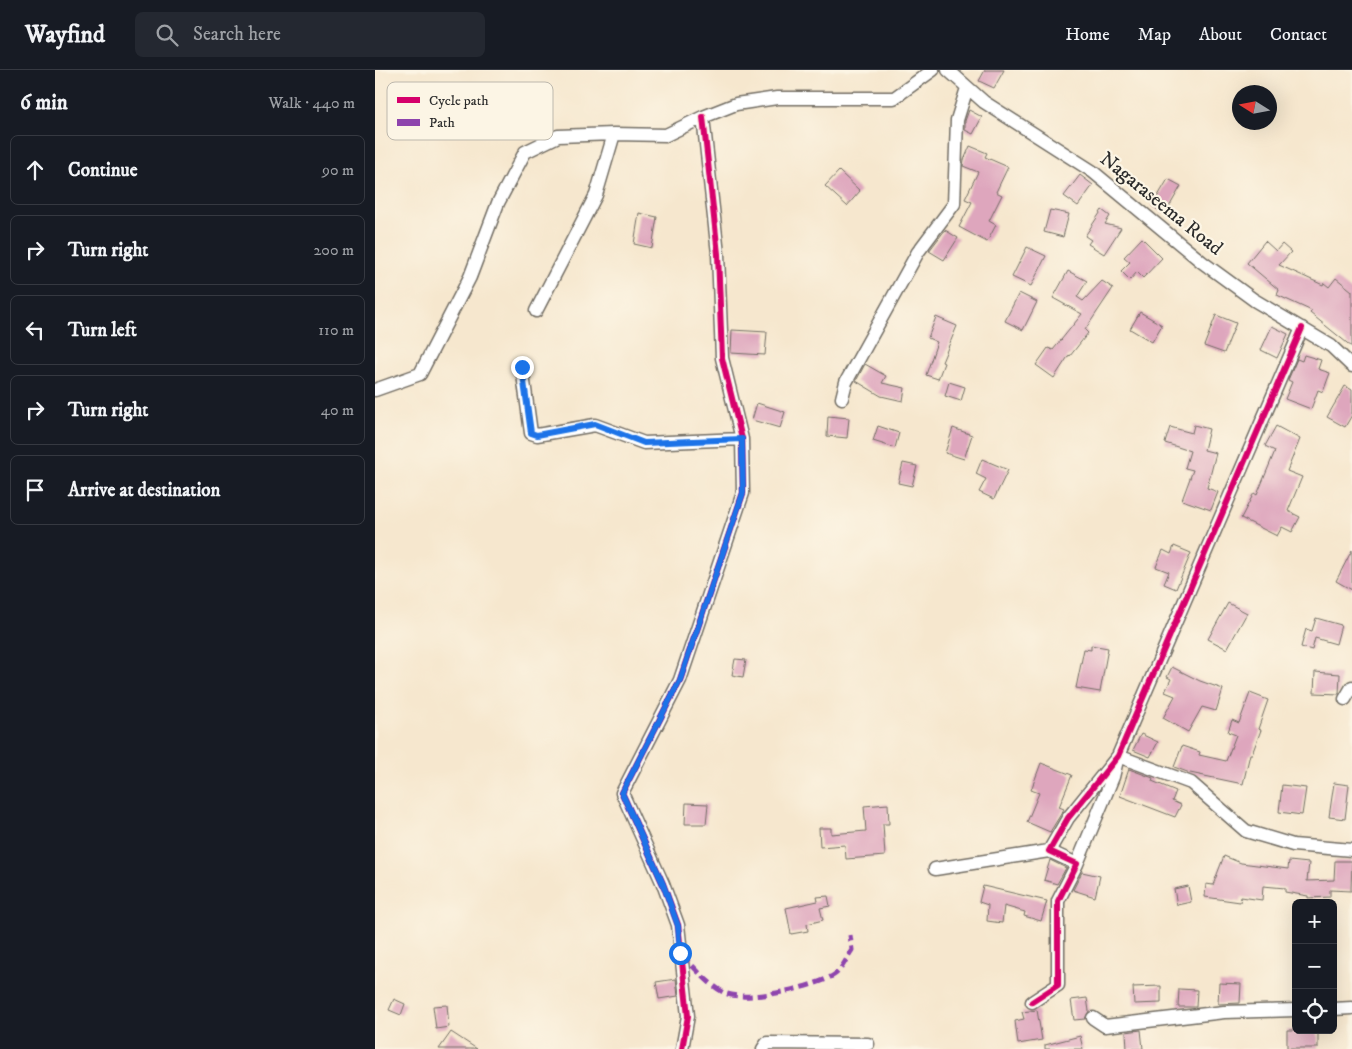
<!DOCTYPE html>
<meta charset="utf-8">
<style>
:root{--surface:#171b24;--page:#242831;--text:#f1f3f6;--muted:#9ea1a6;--line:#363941}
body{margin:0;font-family:"IM FELL DW Pica",serif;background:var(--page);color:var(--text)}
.controls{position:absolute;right:15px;bottom:15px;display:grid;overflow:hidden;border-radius:8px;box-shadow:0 5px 20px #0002}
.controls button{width:45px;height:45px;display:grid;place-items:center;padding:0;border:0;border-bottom:1px solid var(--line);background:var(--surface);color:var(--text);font:25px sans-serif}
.compass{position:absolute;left:857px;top:15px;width:45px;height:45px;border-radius:50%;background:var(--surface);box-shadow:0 5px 20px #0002;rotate:281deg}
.stop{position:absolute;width:15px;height:15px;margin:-11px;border:4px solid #1a73e8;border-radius:50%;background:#fff}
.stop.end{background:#1a73e8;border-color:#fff;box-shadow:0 1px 5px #0008}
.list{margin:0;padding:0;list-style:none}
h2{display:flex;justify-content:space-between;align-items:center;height:65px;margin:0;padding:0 20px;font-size:21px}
h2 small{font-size:16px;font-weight:400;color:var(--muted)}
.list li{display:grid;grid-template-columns:32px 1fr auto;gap:15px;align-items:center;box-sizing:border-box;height:70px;margin:0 10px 10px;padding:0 10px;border:1px solid var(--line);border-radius:8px}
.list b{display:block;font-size:19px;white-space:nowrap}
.list em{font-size:16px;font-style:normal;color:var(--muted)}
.icon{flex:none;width:28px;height:28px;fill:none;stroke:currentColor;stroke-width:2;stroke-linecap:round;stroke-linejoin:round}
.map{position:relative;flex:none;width:977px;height:979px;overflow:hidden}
header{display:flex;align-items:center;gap:30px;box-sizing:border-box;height:70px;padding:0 25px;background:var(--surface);border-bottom:1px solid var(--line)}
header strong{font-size:24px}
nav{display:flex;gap:28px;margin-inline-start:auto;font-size:18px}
.search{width:350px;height:45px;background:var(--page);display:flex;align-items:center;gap:12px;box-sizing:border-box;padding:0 18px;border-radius:8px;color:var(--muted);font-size:19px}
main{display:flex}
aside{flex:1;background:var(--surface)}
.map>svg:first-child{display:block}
.building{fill:#dea6bd}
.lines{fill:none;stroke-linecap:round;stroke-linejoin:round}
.minor-casing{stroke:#726d64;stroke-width:15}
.minor{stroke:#fff;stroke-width:12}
.quiet{stroke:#8e44ad;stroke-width:5;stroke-dasharray:10 5;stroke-linecap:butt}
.cycleway-casing{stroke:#fcf5e5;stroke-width:9}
.cycleway{stroke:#d6006c;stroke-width:6}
.route{stroke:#1a73e8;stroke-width:6}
.labels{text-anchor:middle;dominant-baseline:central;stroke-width:4.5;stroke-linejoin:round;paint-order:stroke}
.street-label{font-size:20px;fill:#2b2b2b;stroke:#fcf5e5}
.key{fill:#fcf5e5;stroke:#bdb8ad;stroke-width:1}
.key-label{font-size:14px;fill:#2b2b2b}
</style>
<header>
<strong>Wayfind</strong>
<div class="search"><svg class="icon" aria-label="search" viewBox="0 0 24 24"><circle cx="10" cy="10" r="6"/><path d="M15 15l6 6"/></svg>Search here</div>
<nav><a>Home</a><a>Map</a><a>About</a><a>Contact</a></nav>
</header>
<main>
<aside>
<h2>6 min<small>Walk · 440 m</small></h2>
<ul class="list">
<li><svg class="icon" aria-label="ahead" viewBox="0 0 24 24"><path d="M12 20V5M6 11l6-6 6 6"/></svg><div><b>Continue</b></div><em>90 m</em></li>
<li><svg class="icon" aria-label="right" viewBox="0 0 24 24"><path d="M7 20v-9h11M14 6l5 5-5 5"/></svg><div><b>Turn right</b></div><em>200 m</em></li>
<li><svg class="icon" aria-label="left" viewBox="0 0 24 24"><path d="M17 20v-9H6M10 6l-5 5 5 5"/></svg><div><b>Turn left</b></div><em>110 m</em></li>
<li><svg class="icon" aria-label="right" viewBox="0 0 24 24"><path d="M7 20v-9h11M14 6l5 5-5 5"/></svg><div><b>Turn right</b></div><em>40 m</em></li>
<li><svg class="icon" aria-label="arrive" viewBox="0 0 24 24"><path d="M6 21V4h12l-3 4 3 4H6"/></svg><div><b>Arrive at destination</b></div></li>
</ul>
</aside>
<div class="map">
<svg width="977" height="979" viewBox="0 0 977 979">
<rect width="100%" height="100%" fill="#fcf5e5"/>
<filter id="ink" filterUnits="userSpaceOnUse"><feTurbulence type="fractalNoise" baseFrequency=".02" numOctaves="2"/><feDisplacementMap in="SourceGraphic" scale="10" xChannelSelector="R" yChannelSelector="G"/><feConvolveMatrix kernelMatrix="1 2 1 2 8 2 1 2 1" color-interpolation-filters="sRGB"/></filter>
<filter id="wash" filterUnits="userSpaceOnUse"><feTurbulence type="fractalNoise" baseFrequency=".0096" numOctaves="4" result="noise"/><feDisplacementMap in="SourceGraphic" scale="20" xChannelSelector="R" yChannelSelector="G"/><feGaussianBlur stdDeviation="1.12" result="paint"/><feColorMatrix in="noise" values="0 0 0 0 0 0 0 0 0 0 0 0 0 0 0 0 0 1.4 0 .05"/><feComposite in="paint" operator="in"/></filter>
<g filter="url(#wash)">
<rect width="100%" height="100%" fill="#f6e7ce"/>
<g id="blocks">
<path class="building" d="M610 0H629L619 18 604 11Z
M594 40 607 47 598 64 590 60V51Z
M595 76 612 83 610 87 633 97 621 122 627 125 614 151 621 155 612 172 584 157 597 132 590 129 603 102 588 96 589 90Z
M464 101 485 121 472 136 450 116Z
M705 105 718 115 703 136 689 126Z
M793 109 806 116 790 144 777 136Z
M675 140 694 144 688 167 669 162Z
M727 140 735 146 730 154 746 158 729 184 713 174 716 170 710 166Z
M264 143 282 147 277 178 259 174Z
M570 160 583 168 569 190 554 181Z
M767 168 787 188 768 208 762 202 755 210 746 201 755 192 749 187Z
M890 171 901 181 907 174 916 182 904 195 948 215 949 213 954 217 961 208 977 221V277L935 243 937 241 902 225 904 220 872 193Z
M652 177 671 186 656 216 637 207Z
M693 201 712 211 702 227 708 231 727 211 738 218 710 260 713 263 695 286 694 285 679 308 661 295 673 278 678 280 707 244 678 228Z
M644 223 662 232 648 260 630 251Z
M765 242 787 255 777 272 755 259Z
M841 245 861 253 849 283 829 276Z
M561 247 582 256 567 292 569 293 563 309 551 305 562 272 553 268Z
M897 256 913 264 902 288 886 280Z
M357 260 392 262 390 285 356 283Z
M929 285 946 290 943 299 955 303 948 322 943 320 936 339 910 329 917 312 913 310 922 289 927 291Z
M490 294 511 306 507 313 530 318 528 331 506 326 481 311Z
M574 312 590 317 586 331 570 326Z
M970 316 977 320V345L970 357 952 347Z
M382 333 410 342 405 358 377 350Z
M453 346 474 348 472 368 452 366Z
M819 355 834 359 829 380 841 383 832 418 843 422 836 440 807 430 818 400 810 398 815 381 790 373 795 357 817 363Z
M503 356 524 363 520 378 498 371Z
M901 356 925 369 912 401 927 407 913 441 925 447 917 462 907 457 902 466 866 448 879 423 882 425 900 381 890 376Z
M578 358 597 365 589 389 570 383Z
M607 389 633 400 619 429 604 422 611 409 601 404Z
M528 393 542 396 537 416 523 413Z
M799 476 816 483 801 519 789 514 794 502 781 497 788 480 796 484Z
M977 480V520L961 511Z
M853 533 872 543 852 579 833 569Z
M941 548 966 555 961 574 940 568 937 580 926 577 931 559 937 561Z
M716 575 733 578 725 622 701 618 709 579 716 580Z
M360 589 371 590 368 607 357 605Z
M797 597 825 611 848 619 841 641 827 637 813 662 788 648 800 626 790 622 796 609 792 607Z
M940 602 965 604 964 624 939 623Z
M875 623 893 630 883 659 886 660 877 684H875L868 714 815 703 799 697 807 676 825 682 824 685 851 691 861 665 853 662 857 650 864 653Z
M766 664 783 672 775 687 758 680Z
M666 693 697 705 684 737 689 739 675 762 652 752 664 723 656 720Z
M754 699 778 708 777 711 801 721 797 731 806 735 800 747 745 726Z
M959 713 974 715 970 749 954 747Z
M907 715 931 718 927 745 904 742Z
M311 733 333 734 331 754H310Z
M513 734 514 754H508L510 786 471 789 470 775 445 777 444 758H456V764L491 761 489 736Z
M849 786 866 793 913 799 914 791 934 793 932 811 959 810 960 791H977L976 821 955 820V827L933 828V826L910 822V818L888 816 887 830 866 827 865 832 830 827 831 814 838 815Z
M675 790 691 798 682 814 669 810Z
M707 802 725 806 720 827 698 820Z
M608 816 672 831 666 851 649 846 650 842 629 836 627 853 612 851 613 835 604 832Z
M813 816 816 832 802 835 799 819Z
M453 826 455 836 445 838 448 850 432 854 433 861 416 864 411 838 443 831 442 827Z
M301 909 303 926 284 929 281 912Z
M844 913 866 914 865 933 843 934Z
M786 916V933L759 934 758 917Z
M804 919 822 920 821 937H803Z
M712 928 714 941 710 949 699 950 696 930Z
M19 929 30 934 26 945 14 940Z
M72 935 74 957 61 959 58 936Z
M662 940 667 970 643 974 640 951 649 949 647 942Z
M766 960 768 979H752L751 962Z
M912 960H943V978H912Z
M76 962 102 979H64Z
M705 966 708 979H670V975Z"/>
</g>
</g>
<g filter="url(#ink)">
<use href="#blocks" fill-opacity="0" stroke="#726d64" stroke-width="1"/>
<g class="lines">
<g class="minor-casing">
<path id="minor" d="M573 0 609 32 717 101 827 192 879 230 956 276 977 296
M161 241 221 125 239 64
M147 297 156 363 162 365 220 355 269 373 367 369
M0 320 45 304 95 207 123 133 150 82 183 66 239 64 291 65 328 47 361 34 402 28H519L558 0
M467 328 471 312 543 182 579 134 582 50 592 18
M970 629 977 617
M702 794 738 707 743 686 816 713 871 761 918 775 977 780
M560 799 674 781
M657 932 683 915V831L702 794 674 781 693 748 743 686 927 258
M958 939 977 938
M718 948 730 956 849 942 921 940
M307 979 313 946 303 855 288 814 247 723 305 610 368 423 367 369 347 288 343 184 328 47
M388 979 392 973 493 974"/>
</g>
<use href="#minor" class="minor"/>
<path class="quiet" d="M307 885C319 897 335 916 350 923 370 933 441 917 459 905 467 900 472 887 477 880L475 865"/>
<g class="cycleway-casing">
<path id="cycleway" d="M657 932 683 915V831L702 794 674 781 693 748 743 686 927 258
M307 979 313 946 303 855 288 814 247 723 305 610 368 423 367 369 347 288 343 184 328 47"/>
</g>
<use href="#cycleway" class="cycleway"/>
</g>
</g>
<g class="lines" filter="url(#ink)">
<path class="route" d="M147 297 156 363 162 365 220 354 269 373 367 369 368 423 305 610 247 723 288 814 303 856 305 883"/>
</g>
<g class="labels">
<g class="street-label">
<text transform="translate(786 134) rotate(39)">Nagaraseema Road</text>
</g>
</g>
<rect x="12" y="12" width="166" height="58" rx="8" class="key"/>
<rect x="22" y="27" width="23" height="6" fill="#d6006c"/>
<rect x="22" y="49" width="23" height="7" fill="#8e44ad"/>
<g class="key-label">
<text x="54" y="35">Cycle path</text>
<text x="54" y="57">Path</text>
</g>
</svg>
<div class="controls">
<button>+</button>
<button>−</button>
<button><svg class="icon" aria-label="locate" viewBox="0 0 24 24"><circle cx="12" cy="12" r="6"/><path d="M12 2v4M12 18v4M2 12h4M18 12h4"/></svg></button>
</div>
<svg class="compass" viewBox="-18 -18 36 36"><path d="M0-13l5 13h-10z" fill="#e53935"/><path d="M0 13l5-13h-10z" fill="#9ea1a6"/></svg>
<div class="stop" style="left:305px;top:883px"></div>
<div class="stop end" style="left:147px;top:297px"></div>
</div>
</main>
